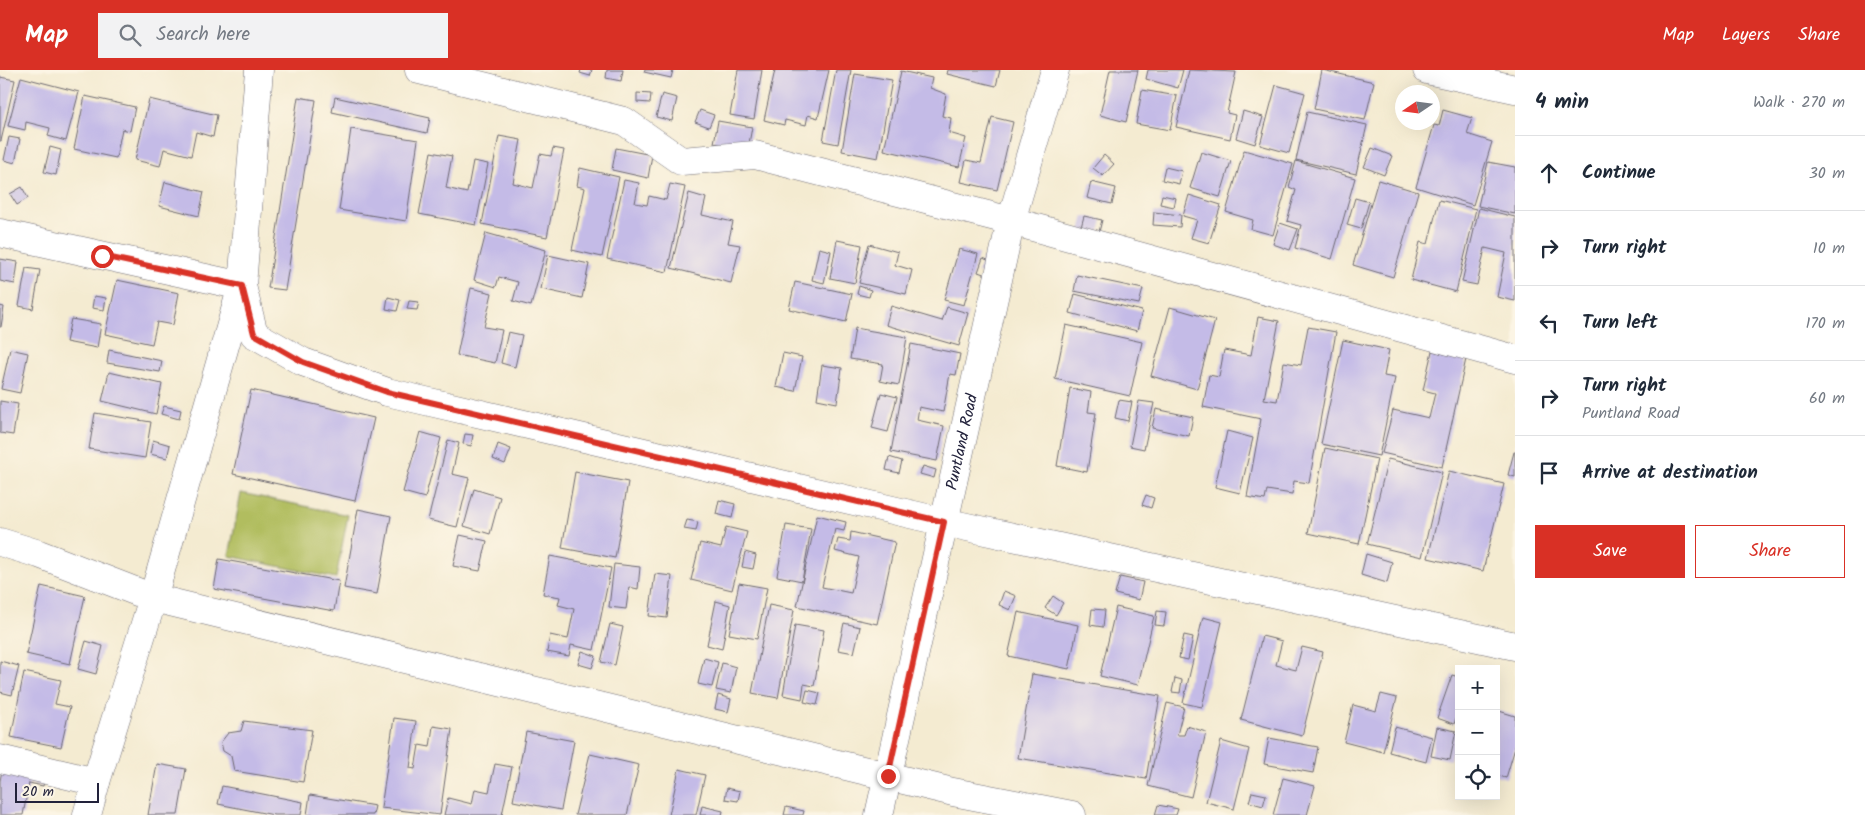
<!DOCTYPE html>
<meta charset="utf-8">
<style>
:root{--surface:#fff;--page:#f2f2f3;--text:#1f2937;--muted:#747a83;--line:#e0e1e3;--accent:#d93025}
body{margin:0;font-family:Kalam,sans-serif;background:var(--page);color:var(--text)}
.controls{position:absolute;right:15px;bottom:15px;display:grid;overflow:hidden;border-radius:0px;box-shadow:0 5px 20px #0002}
.controls button{width:45px;height:45px;display:grid;place-items:center;padding:0;border:0;border-bottom:1px solid var(--line);background:var(--surface);color:var(--text);font:25px sans-serif}
.compass{position:absolute;left:1395px;top:15px;width:45px;height:45px;border-radius:50%;background:var(--surface);box-shadow:0 5px 20px #0002;rotate:257deg}
.scale{position:absolute;left:15px;bottom:12px;width:84px;box-sizing:border-box;padding-left:5px;border:2px solid #22223b;border-top:0;font-size:14px;line-height:18px;white-space:nowrap;color:#22223b;-webkit-text-stroke:4px #fcf5e5;paint-order:stroke}
.stop{position:absolute;width:15px;height:15px;margin:-11px;border:4px solid #d93025;border-radius:50%;background:#fff}
.stop.end{background:#d93025;border-color:#fff;box-shadow:0 1px 5px #0008}
.list{margin:0;padding:0;list-style:none}
h2{display:flex;justify-content:space-between;align-items:center;height:65px;margin:0;padding:0 20px;font-size:21px}
h2 small{font-size:16px;font-weight:400;color:var(--muted)}
.list li{display:grid;grid-template-columns:32px 1fr auto;gap:15px;align-items:center;box-sizing:border-box;height:75px;padding:0 20px;border-top:1px solid var(--line)}
.list b{display:block;font-size:19px;white-space:nowrap}
.list p{margin:0;font-size:16px;white-space:nowrap;color:var(--muted)}
.list em{font-size:16px;font-style:normal;color:var(--muted)}
.actions{display:flex;gap:10px;padding:15px 20px}
.actions a{flex:1;padding:11px 0;border:1px solid var(--accent);border-radius:0px;text-align:center;font-size:18px;color:var(--accent)}
.actions .main{background:var(--accent);color:#fff}
.icon{flex:none;width:28px;height:28px;fill:none;stroke:currentColor;stroke-width:2;stroke-linecap:round;stroke-linejoin:round}
.map{position:relative;flex:none;width:1515px;height:745px;overflow:hidden}
header{display:flex;align-items:center;gap:30px;box-sizing:border-box;height:70px;padding:0 25px;background:var(--accent);color:#fff}
header strong{font-size:24px}
nav{display:flex;gap:28px;margin-inline-start:auto;font-size:18px}
.search{width:350px;height:45px;background:var(--page);display:flex;align-items:center;gap:12px;box-sizing:border-box;padding:0 18px;border-radius:0px;color:var(--muted);font-size:19px}
main{display:flex}
aside{flex:1;background:var(--surface)}
.map>svg:first-child{display:block}
.green{fill:#b1bd5f;stroke:#6a704d}
.building{fill:#c4bbe7}
.lines{fill:none;stroke-linecap:round;stroke-linejoin:round}
.minor-casing{stroke:#6c6870;stroke-width:29}
.minor{stroke:#fff;stroke-width:28}
.route{stroke:#d93025;stroke-width:6}
.labels{text-anchor:middle;dominant-baseline:central;stroke-width:4;stroke-linejoin:round;paint-order:stroke}
.street-label{font-size:16px;fill:#22223b;stroke:#fcf5e5}
</style>
<header>
<strong>Map</strong>
<div class="search"><svg class="icon" aria-label="search" viewBox="0 0 24 24"><circle cx="10" cy="10" r="6"/><path d="M15 15l6 6"/></svg>Search here</div>
<nav><a>Map</a><a>Layers</a><a>Share</a></nav>
</header>
<main>
<div class="map">
<svg width="1515" height="745" viewBox="0 0 1515 745">
<rect width="100%" height="100%" fill="#fcf5e5"/>
<filter id="ink" filterUnits="userSpaceOnUse"><feTurbulence type="fractalNoise" baseFrequency=".02" numOctaves="2"/><feDisplacementMap in="SourceGraphic" scale="10" xChannelSelector="R" yChannelSelector="G"/><feConvolveMatrix kernelMatrix="1 2 1 2 8 2 1 2 1" color-interpolation-filters="sRGB"/></filter>
<filter id="wash" filterUnits="userSpaceOnUse"><feTurbulence type="fractalNoise" baseFrequency=".0096" numOctaves="4" result="noise"/><feDisplacementMap in="SourceGraphic" scale="20" xChannelSelector="R" yChannelSelector="G"/><feGaussianBlur stdDeviation="1.12" result="paint"/><feColorMatrix in="noise" values="0 0 0 0 0 0 0 0 0 0 0 0 0 0 0 0 0 1.4 0 .05"/><feComposite in="paint" operator="in"/></filter>
<g filter="url(#wash)">
<rect width="100%" height="100%" fill="#f4ebd1"/>
<path class="green" d="M241 423 348 445 336 508 229 486Z"/>
<g id="blocks">
<path class="building" d="M581 0H592L590 6 580 3Z
M607 0H623L621 11 606 8Z
M645 0H673L671 8 644 2Z
M738 0H762L754 49 730 45Z
M775 0H829L818 48 808 45 806 55 785 50 784 55 764 50Z
M836 0H851L838 74 823 71Z
M948 0H1000L996 16 947 4Z
M1110 0H1138L1126 52 1100 45Z
M1148 0H1183L1178 18 1146 9Z
M1189 0 1236 2 1227 43 1235 45 1230 69 1176 57Z
M1322 0 1374 12 1365 50 1314 39Z
M901 1 932 8 930 18 946 24 942 46 951 48 949 63 966 68 959 97 884 80Z
M855 4 892 10 878 88 842 81Z
M0 7 15 10 1 71H0Z
M21 7 79 22 66 71 48 66 50 58 26 52 25 60 8 56Z
M1276 15 1305 23 1289 83 1260 75Z
M1142 20 1177 26 1170 60 1136 54Z
M637 23 651 24 650 33 637 32Z
M662 24 677 28 672 51 656 47Z
M85 26 135 37 130 61 122 59 116 88 74 79Z
M298 27 316 30 285 220 268 218Z
M335 27 430 48 427 63 332 42Z
M149 29 217 45 213 67 196 62 191 86 164 79 160 96 135 90Z
M700 40 714 45 709 57 695 52Z
M1443 40 1472 48 1467 64 1492 72 1473 135 1416 117 1434 55 1439 56Z
M1243 41 1263 47 1255 74 1236 68Z
M1307 42 1367 55 1356 104 1296 90Z
M992 47 1013 52 997 120 961 112 966 90 981 93Z
M718 51 752 57 748 79 714 73Z
M351 59 418 70 406 151 339 140Z
M499 66 521 70 513 113 533 118 540 84 551 86 553 78 564 80 547 167 482 154Z
M9 67 20 69 15 93 4 90Z
M50 77 61 80 56 105 44 102Z
M616 78 652 85 648 108 612 100Z
M1372 78 1392 86 1384 105 1364 97Z
M1244 80 1293 94 1273 165 1251 159 1253 150 1226 142Z
M431 82 452 86 446 118 467 123 473 91 488 94 476 155 419 144Z
M1201 82 1231 91 1220 127 1190 118Z
M1104 85 1114 94 1103 106 1093 98Z
M1296 91 1355 108 1332 189 1295 178 1301 155 1287 151 1296 120 1289 117Z
M1488 92 1515 97V144L1478 136Z
M1165 97 1182 101 1179 114 1162 110Z
M580 98 619 107 602 187 572 180 585 118 577 116Z
M624 110 639 113 635 133 647 135 649 126 666 130 670 114 685 117 667 202 607 189Z
M1378 110 1418 122 1393 207 1353 195Z
M165 112 204 122 199 146 159 136Z
M1091 112 1116 118 1112 134 1087 128Z
M22 117 28 128 17 135 10 124Z
M689 123 706 128 702 145 733 152 728 173 740 175 731 213 671 198Z
M1162 125 1176 128 1174 137 1160 134Z
M1189 125 1221 135 1209 173 1191 168 1197 150 1183 146Z
M1355 128 1369 132 1361 159 1347 155Z
M1439 130 1476 139 1456 222 1411 210 1420 172 1428 174Z
M1479 138 1515 147V231L1497 227 1506 183 1485 178 1477 215 1462 212Z
M1154 142 1181 145 1180 157 1153 155Z
M1084 146 1102 150 1098 166 1080 161Z
M1280 153 1298 159 1290 180 1273 174Z
M486 163 546 180 531 236 513 231 518 212 499 207 496 217 474 210Z
M837 170 862 175 855 213 830 208Z
M869 174 898 182 895 195 912 200 906 224 859 213Z
M819 178 831 181 824 213 812 210Z
M959 179 978 184 964 235 944 230Z
M548 185 589 194 582 228 541 219Z
M983 188 997 194 992 207 978 202Z
M0 189 18 192 15 214 0 211Z
M26 198 40 200 33 239 19 236Z
M1077 205 1143 219 1139 234 1074 221Z
M117 210 179 223 173 255 157 252 152 274 105 264Z
M795 212 852 224 846 252 789 239Z
M859 216 871 220 869 227 857 224Z
M471 218 492 223 484 257 502 260 495 293 457 285Z
M1075 224 1142 241 1137 261 1070 243Z
M94 226 106 228 104 240 92 238Z
M388 227 400 230 397 241 386 239Z
M409 231 419 232 417 240 407 239Z
M0 236 4 237 1 257H0Z
M891 236 942 251 947 237 968 243 959 276 886 255Z
M1170 237 1215 250 1197 319 1151 306Z
M1258 247 1279 251 1264 329 1277 331 1284 292 1301 295 1308 257 1336 262 1309 413 1294 411 1292 424 1267 420 1265 430 1247 427 1261 349 1203 337 1209 305 1219 307 1224 280 1251 285Z
M71 249 101 254 97 278 66 272Z
M1066 255 1142 272 1130 326 1055 309Z
M855 258 907 267 899 315 880 311 883 294 850 289Z
M508 262 522 265 515 297 501 293Z
M1343 270 1389 280 1384 306 1395 308 1379 386 1321 374Z
M911 274 960 284 956 305 950 304 943 342 919 337 917 350 944 356 937 391 891 382Z
M10 279 28 283 20 323 1 319Z
M109 280 162 291 160 302 107 293Z
M1432 281 1466 289 1442 397 1382 383 1393 340 1429 348 1435 323 1423 320Z
M783 283 802 287 795 321 776 317Z
M822 295 842 298 837 333 817 329Z
M109 302 162 314 156 344 102 331Z
M1070 318 1091 322 1088 342 1096 343 1087 402 1057 396Z
M251 320 374 348 355 431 233 404Z
M881 323 897 327 888 362 872 358Z
M1119 330 1132 332 1128 351 1115 348Z
M0 331 18 334 13 365 0 363Z
M1139 331 1154 333 1144 379 1130 376Z
M164 336 181 340 179 349 161 344Z
M1156 339 1193 347 1189 366 1152 358Z
M95 343 151 352 145 388 89 379Z
M1227 361 1253 368 1240 423 1215 417Z
M420 362 441 368 425 428 403 422Z
M465 364 473 365 471 376 463 374Z
M153 370 170 375 167 388 150 384Z
M448 370 459 373 452 404 469 408 457 457 428 450Z
M498 374 511 379 505 394 493 389Z
M1325 378 1377 389 1359 474 1308 463Z
M1514 382H1515V407L1508 405Z
M889 387 902 391 899 403 886 400Z
M1388 389 1442 402 1422 487 1367 474Z
M923 396 936 400 934 408 920 404Z
M1449 401 1504 414 1483 501 1428 488Z
M575 402 628 412 615 488 562 478Z
M474 419 500 427 490 464 464 456Z
M1146 425 1154 428 1151 438 1142 435Z
M719 430 735 434 732 448 716 444Z
M358 439 391 446 377 524 344 518Z
M817 445 846 452 844 461 835 459 822 517 851 523 859 487 835 481 838 469 850 471 851 462 895 472 877 554 797 536Z
M687 450 698 452 696 461 684 459Z
M786 455 811 459 802 511 777 506Z
M726 457 747 462 732 520 691 510 700 473 721 478Z
M460 465 487 471 480 501 453 496Z
M745 482 756 485 753 499 742 497Z
M1366 484 1392 492 1387 513 1361 505Z
M550 486 611 498 594 580 571 575 569 586 547 582 550 565 568 569 574 539 558 535 560 527 543 524Z
M219 489 339 511 334 541 214 519Z
M614 494 640 497 638 519 629 517 626 539 609 537Z
M655 504 672 506 667 548 649 546Z
M1120 507 1143 512 1139 530 1115 524Z
M739 513 767 518 757 569 729 564Z
M41 516 85 526 70 594 26 584Z
M1004 521 1016 526 1010 540 999 535Z
M1053 526 1063 533 1056 545 1045 538Z
M716 531 730 535 722 579 707 575Z
M769 535 794 540 778 628 752 623Z
M1116 537 1154 546 1138 615 1100 606Z
M1092 539 1105 540 1103 557 1090 555Z
M1157 541 1166 542 1164 556 1155 555Z
M1018 542 1078 555 1069 599 1008 586Z
M1203 547 1222 552 1202 637 1183 633Z
M844 553 860 557 854 583 838 580Z
M610 554 623 557 615 595 601 592Z
M795 555 824 560 814 616 804 614 802 629 783 625Z
M1184 565 1193 567 1188 590 1179 588Z
M1262 566 1282 571 1276 595 1296 600 1302 577 1323 582 1302 666 1241 650Z
M86 571 103 576 96 604 78 599Z
M582 581 596 586 592 598 578 594Z
M704 588 718 592 712 617 698 614Z
M0 591 19 596 12 625 0 622Z
M722 593 736 597 731 623 716 620Z
M24 602 61 610 55 634 70 637 61 677 11 667Z
M1032 604 1160 626 1146 709 1018 688Z
M1452 605 1459 607V640L1454 654 1437 648Z
M1175 608 1182 610 1180 623 1172 622Z
M807 620 820 623 817 635 804 632Z
M1381 624 1397 628 1383 682 1344 672 1353 635 1376 641Z
M718 625 731 629 728 642 715 639Z
M1167 633 1184 637 1177 665H1184L1187 656 1206 662 1191 727 1148 716Z
M1496 640 1515 646V678L1506 708 1496 705Z
M394 648 416 651 410 698 415 699 419 675 430 677 433 656 452 659 440 745 381 738Z
M244 651 312 660 303 712 234 701 231 686 223 681 221 672 228 663 241 661Z
M1395 657 1432 667 1426 692 1389 682Z
M1437 657 1456 661 1450 690 1431 686Z
M526 662 574 671 561 740 513 731Z
M1269 668 1318 677 1313 703 1264 694Z
M1221 671 1249 679 1234 739 1206 732Z
M590 684 639 695 627 745H575Z
M3 694 46 703 43 716 29 713 23 745H0V711Z
M157 694 186 699 178 745H148Z
M495 694 512 697 502 745H444L448 728 472 734 475 719 489 722Z
M679 699 705 705 696 745H669Z
M1283 708 1315 716 1307 745H1273Z
M222 716 303 732 301 745H274L218 734Z
M727 718 740 721 738 731 725 729Z
M1252 722 1266 725 1263 736 1249 732Z
M310 725 375 736 373 745H307Z
M1158 735 1178 739 1176 745H1155Z
M702 736 723 741 722 745H700Z
M786 737 804 741 803 745H784Z"/>
</g>
</g>
<g filter="url(#ink)">
<use href="#blocks" fill-opacity="0" stroke="#6c6870" stroke-width="1"/>
<g class="lines">
<g class="minor-casing">
<g id="minor">
<path d="M419 0 624 51 681 91 755 85 1011 151 1515 289"/>
<path d="M1427 0 1515 19"/>
<path d="M0 163 242 216 254 264 303 292 387 322 944 452 1515 576"/>
<path d="M0 472 39 484 153 528 953 722 1072 745"/>
<path d="M0 689 96 712"/>
<path d="M87 745 96 712 153 528 242 216 259 0"/>
<path id="s1" d="M879 745 1011 151 1055 0"/>
</g>
</g>
<use href="#minor" class="minor"/>
</g>
</g>
<g class="lines" filter="url(#ink)">
<path class="route" d="M102 186 242 216 254 264 303 292 387 322 944 452 888 706"/>
</g>
<g class="labels">
<g class="street-label">
<text stroke="none"><textPath href="#s1" startOffset="382">Puntland Road</textPath></text>
</g>
</g>
</svg>
<div class="controls">
<button>+</button>
<button>−</button>
<button><svg class="icon" aria-label="locate" viewBox="0 0 24 24"><circle cx="12" cy="12" r="6"/><path d="M12 2v4M12 18v4M2 12h4M18 12h4"/></svg></button>
</div>
<svg class="compass" viewBox="-18 -18 36 36"><path d="M0-13l5 13h-10z" fill="#e53935"/><path d="M0 13l5-13h-10z" fill="#747a83"/></svg>
<div class="scale">20 m</div>
<div class="stop" style="left:102px;top:186px"></div>
<div class="stop end" style="left:888px;top:706px"></div>
</div>
<aside>
<h2>4 min<small>Walk · 270 m</small></h2>
<ul class="list">
<li><svg class="icon" aria-label="ahead" viewBox="0 0 24 24"><path d="M12 20V5M6 11l6-6 6 6"/></svg><div><b>Continue</b></div><em>30 m</em></li>
<li><svg class="icon" aria-label="right" viewBox="0 0 24 24"><path d="M7 20v-9h11M14 6l5 5-5 5"/></svg><div><b>Turn right</b></div><em>10 m</em></li>
<li><svg class="icon" aria-label="left" viewBox="0 0 24 24"><path d="M17 20v-9H6M10 6l-5 5 5 5"/></svg><div><b>Turn left</b></div><em>170 m</em></li>
<li><svg class="icon" aria-label="right" viewBox="0 0 24 24"><path d="M7 20v-9h11M14 6l5 5-5 5"/></svg><div><b>Turn right</b><p>Puntland Road</p></div><em>60 m</em></li>
<li><svg class="icon" aria-label="arrive" viewBox="0 0 24 24"><path d="M6 21V4h12l-3 4 3 4H6"/></svg><div><b>Arrive at destination</b></div></li>
</ul>
<div class="actions"><a class="main">Save</a><a>Share</a></div>
</aside>
</main>
